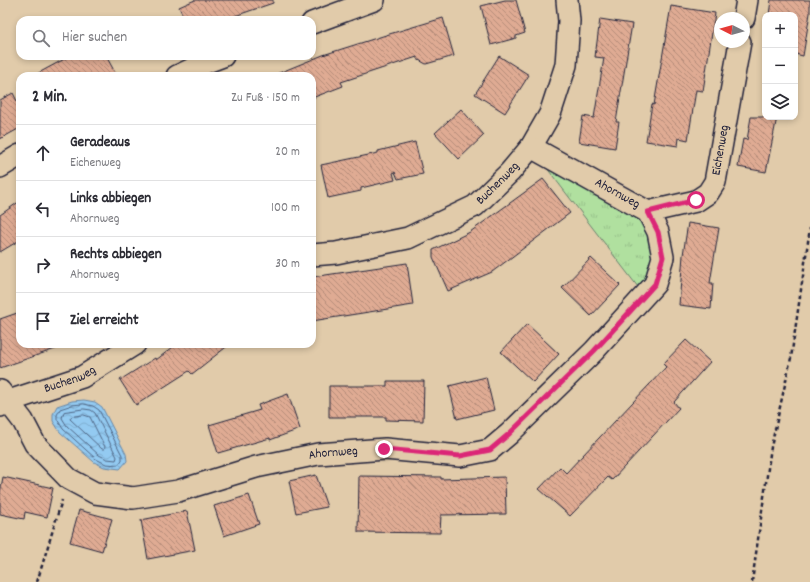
<!DOCTYPE html>
<html lang="de">
<meta charset="utf-8">
<style>
:root{--surface:#fff;--page:#f2f2f3;--text:#2b2b33;--muted:#7c7c81;--line:#e1e1e2}
body{margin:0;font-family:Dekko,sans-serif;background:var(--page);color:var(--text)}
.controls{position:absolute;right:12px;top:12px;display:grid;overflow:hidden;border-radius:8px;box-shadow:0 2px 6px #0003}
.controls button{width:36px;height:36px;display:grid;place-items:center;padding:0;border:0;border-bottom:1px solid var(--line);background:var(--surface);color:var(--text);font:20px sans-serif}
.compass{position:absolute;left:714px;top:12px;width:36px;height:36px;border-radius:50%;background:var(--surface);box-shadow:0 2px 6px #0003;rotate:276deg}
.stop{position:absolute;width:12px;height:12px;margin:-9px;border:3px solid #db2777;border-radius:50%;background:#fff}
.stop.end{background:#db2777;border-color:#fff;box-shadow:0 1px 4px #0008}
.list{margin:0;padding:0;list-style:none}
h2{display:flex;justify-content:space-between;align-items:center;height:52px;margin:0;padding:0 16px;font-size:17px}
h2 small{font-size:13px;font-weight:400;color:var(--muted)}
.list li{display:grid;grid-template-columns:26px 1fr auto;gap:12px;align-items:center;box-sizing:border-box;height:56px;padding:0 16px;border-top:1px solid var(--line)}
.list b{display:block;font-size:15px;white-space:nowrap}
.list p{margin:0;font-size:13px;white-space:nowrap;color:var(--muted)}
.list em{font-size:13px;font-style:normal;color:var(--muted)}
.icon{flex:none;width:22px;height:22px;fill:none;stroke:currentColor;stroke-width:2;stroke-linecap:round;stroke-linejoin:round}
.map{position:relative;flex:none;width:810px;height:582px;overflow:hidden}
.search{position:absolute;background:var(--surface);box-shadow:0 2px 6px #0003;left:16px;top:16px;width:300px;height:44px;display:flex;align-items:center;gap:10px;box-sizing:border-box;padding:0 14px;border-radius:12px;color:var(--muted);font-size:15px}
.panel{position:absolute;background:var(--surface);box-shadow:0 2px 6px #0003;left:16px;top:72px;width:300px;height:276px;border-radius:12px}
.map>svg:first-child{display:block}
.grass{fill:url(#grass-tufts);stroke:#69816d}
.water{fill:url(#water-waves);stroke:#6687a8}
.lines{fill:none;stroke-linecap:round;stroke-linejoin:round}
.shore{stroke:#4f6584;stroke-width:1}
.building{fill:url(#building-back-hatch);stroke:#22223b}
.minor-casing{stroke:#22223b;stroke-width:24}
.path{stroke:#22223b;stroke-width:2.5;stroke-dasharray:4 3;stroke-linecap:butt}
.minor{stroke:#e1cbaa;stroke-width:21}
.route{stroke:#db2777;stroke-width:5}
.labels{text-anchor:middle;dominant-baseline:central;stroke-width:4;stroke-linejoin:round;paint-order:stroke}
.street-label{font-size:13px;fill:#22223b;stroke:#e1cbaa}
</style>
<div class="map">
<svg width="810" height="582" viewBox="0 0 810 582">
<defs>
<pattern id="grass-tufts" width="24" height="20" patternUnits="userSpaceOnUse"><rect width="24" height="20" fill="#b0e09f"/><path d="M3 7l-1-3M5 7V3M7 7l1-3M15 17l-1-3M17 17v-4M19 17l1-3" fill="none" stroke="#97c08a"/></pattern>
<pattern id="water-waves" width="16" height="10" patternUnits="userSpaceOnUse"><rect width="16" height="10" fill="#93caf1"/><path d="M0 5q4-4 8 0t8 0" fill="none" stroke="#7eadd0"/></pattern>
<pattern id="building-back-hatch" width="6" height="6" patternUnits="userSpaceOnUse"><rect width="6" height="6" fill="#dfab93"/><path d="M-1 5l2 2M0 0l6 6M5-1l2 2" fill="none" stroke="#b48b79"/></pattern>
</defs>
<rect width="100%" height="100%" fill="#e1cbaa"/>
<filter id="ink" filterUnits="userSpaceOnUse"><feTurbulence type="fractalNoise" baseFrequency=".025" numOctaves="2"/><feDisplacementMap in="SourceGraphic" scale="8" xChannelSelector="R" yChannelSelector="G"/><feConvolveMatrix kernelMatrix="1 2 1 2 8 2 1 2 1" color-interpolation-filters="sRGB"/></filter>
<g filter="url(#ink)">
<path class="grass" d="M546 167 633 214 649 232 655 250 651 270 638 287Z"/>
<path class="water" d="M84 400 95 402 102 407 126 454 127 461 120 469 104 467 94 462 60 432 53 421V414L57 406 72 401Z"/>
<g class="lines">
<path class="shore" d="M84 404 93 406 99 410 122 455V460L118 465 106 464 96 459 63 429 57 419V415L60 409 72 405Z
M84 409 91 410 95 413 117 457 116 460 107 459 99 455 67 426 62 418 64 412Z
M84 415 90 417 105 447 104 449H102L70 419 71 417Z"/>
</g>
<path class="building" d="M195 0H273V3L223 20H185L179 7Z
M505 0H516L525 33 516 36V38L491 45 481 6Z
M771 0H810V13L803 56 795 54V15H769Z
M671 6 715 13 703 91 696 90 688 140 679 138 678 146 646 141 652 104 654 105Z
M443 18 454 56 426 64 417 59V57L341 82 343 86 312 98V76H274V75L323 55 386 35Z
M600 19 632 24 616 122H619L615 148 579 142 583 116 594 118 604 58 595 57Z
M70 56H106L117 76H33Z
M499 56 529 75 505 113 475 94Z
M13 93 20 107V128L0 139V100Z
M461 109 484 135 459 159 435 133Z
M751 117H777L766 172 738 167 743 139 747 140Z
M415 142 423 174 398 179 395 172 393 173 395 180 361 188V191L328 198 321 165 378 153V151Z
M543 179 570 213 492 272 448 291 433 257V250L470 232Z
M20 201V240L0 252V215Z
M688 223 719 228 710 283H713L711 309 679 305 683 255Z
M591 258 620 285 591 316 562 288Z
M407 263 413 305 312 321V277Z
M20 312V344H61V347L0 368V319Z
M527 324 559 354 533 382 501 352Z
M686 340 710 362 674 402 679 408 612 480 608 477 570 516 539 489 560 467 566 473 666 367 663 364Z
M177 344H230L192 374 189 371 136 405 120 380 155 358 156 360Z
M486 377 494 410 457 419 449 386Z
M387 381H424L423 421 386 420V417H329V386H387Z
M288 394 300 429 270 440V438L218 453 209 425 260 410 258 405Z
M316 475 327 507 296 513 289 481Z
M359 476 441 477V479L505 477 506 514 441 515 440 533 358 532Z
M3 477 53 488 47 517 25 512 24 519 0 514V493Z
M249 495 259 524 224 536 214 506Z
M79 510 112 519 102 551 70 542Z
M187 511 195 550 148 559 141 520Z"/>
<g class="lines">
<g class="minor-casing">
<g id="minor">
<path d="M744 18 747 0"/>
<path d="M312 23 374 0"/>
<path d="M177 76 207 62 223 56"/>
<path d="M0 167 20 155"/>
<path id="s1" d="M648 212 696 201 708 193 715 182 740 42"/>
<path id="s2" d="M312 255 336 253 408 238 475 206 510 172 531 147 550 114 566 65 569 21 567 0"/>
<path id="s3" d="M0 391 23 421 35 444 69 479 95 493 133 498 178 491 256 467 318 454 385 449 460 456 490 450 509 434 594 351 655 284 663 257 658 232 648 212 531 147"/>
<path id="s4" d="M0 406 9 401 82 377 135 344"/>
</g>
</g>
<path class="path" d="M37 582 62 500
M752 582 771 447 791 358 810 228"/>
<use href="#minor" class="minor"/>
</g>
</g>
<g class="lines" filter="url(#ink)">
<path class="route" d="M384 449 460 456 490 450 509 434 594 351 655 284 663 257 658 232 648 212 696 200"/>
</g>
<g class="labels">
<g class="street-label">
<text stroke="none"><textPath href="#s1" startOffset="109">Eichenweg</textPath></text>
<text stroke="none"><textPath href="#s2" startOffset="204">Buchenweg</textPath></text>
<text transform="translate(617 194) rotate(29)">Ahornweg</text>
<text stroke="none"><textPath href="#s4" startOffset="75">Buchenweg</textPath></text>
<text stroke="none"><textPath href="#s3" startOffset="386">Ahornweg</textPath></text>
</g>
</g>
</svg>
<div class="controls">
<button>+</button>
<button>−</button>
<button><svg class="icon" aria-label="layers" viewBox="0 0 24 24"><path d="M12 4l9 5-9 5-9-5zM3 14l9 5 9-5"/></svg></button>
</div>
<svg class="compass" viewBox="-18 -18 36 36"><path d="M0-13l5 13h-10z" fill="#e53935"/><path d="M0 13l5-13h-10z" fill="#7c7c81"/></svg>
<div class="stop" style="left:696px;top:200px"></div>
<div class="stop end" style="left:384px;top:449px"></div>
<div class="search"><svg class="icon" aria-label="search" viewBox="0 0 24 24"><circle cx="10" cy="10" r="6"/><path d="M15 15l6 6"/></svg>Hier suchen</div>
<section class="panel">
<h2>2 Min.<small>Zu Fuß · 150 m</small></h2>
<ul class="list">
<li><svg class="icon" aria-label="ahead" viewBox="0 0 24 24"><path d="M12 20V5M6 11l6-6 6 6"/></svg><div><b>Geradeaus</b><p>Eichenweg</p></div><em>20 m</em></li>
<li><svg class="icon" aria-label="left" viewBox="0 0 24 24"><path d="M17 20v-9H6M10 6l-5 5 5 5"/></svg><div><b>Links abbiegen</b><p>Ahornweg</p></div><em>100 m</em></li>
<li><svg class="icon" aria-label="right" viewBox="0 0 24 24"><path d="M7 20v-9h11M14 6l5 5-5 5"/></svg><div><b>Rechts abbiegen</b><p>Ahornweg</p></div><em>30 m</em></li>
<li><svg class="icon" aria-label="arrive" viewBox="0 0 24 24"><path d="M6 21V4h12l-3 4 3 4H6"/></svg><div><b>Ziel erreicht</b></div></li>
</ul>
</section>
</div>
